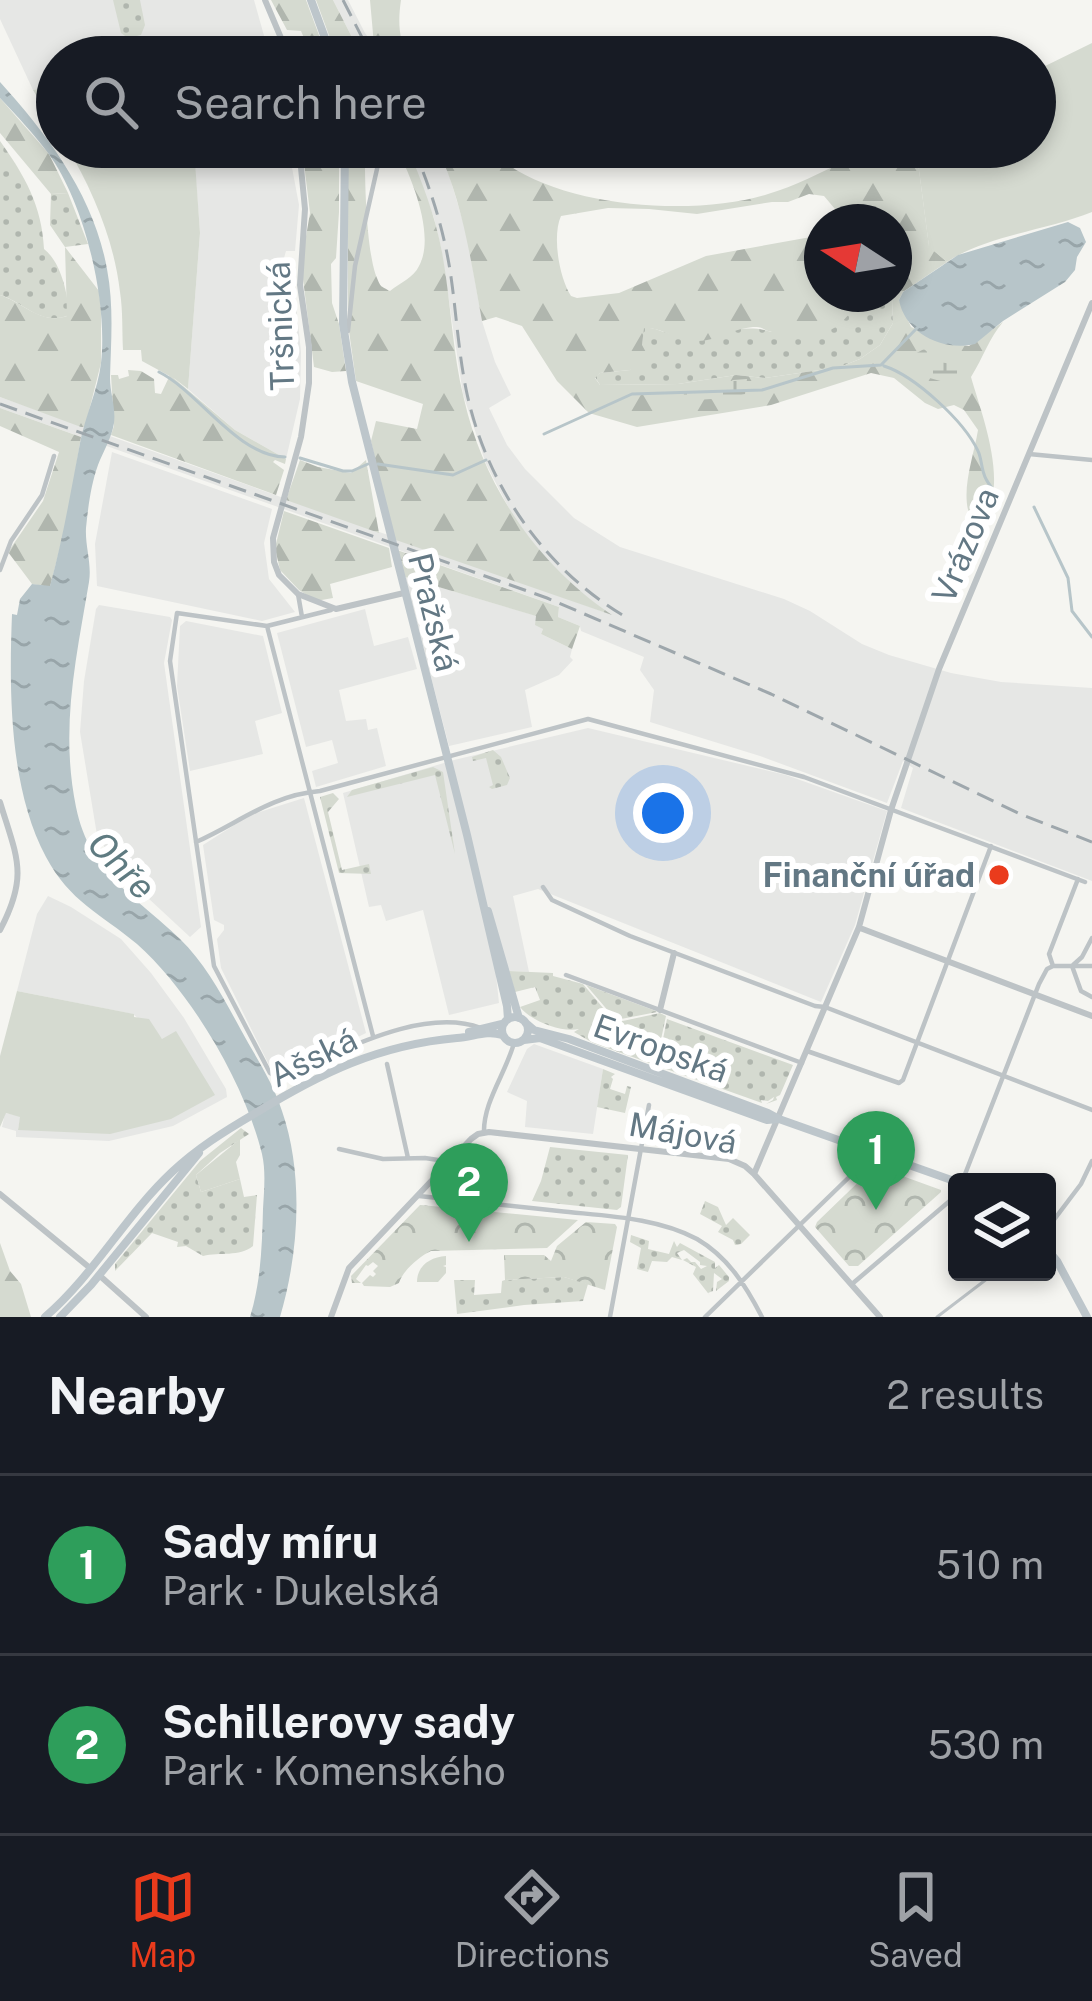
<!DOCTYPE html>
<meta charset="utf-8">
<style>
:root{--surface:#171b24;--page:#20242c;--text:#f1f3f6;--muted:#9ea1a6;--line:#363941;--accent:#ea3b1c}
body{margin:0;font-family:"Public Sans",sans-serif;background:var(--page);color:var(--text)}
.controls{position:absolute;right:36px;bottom:36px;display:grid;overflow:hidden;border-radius:12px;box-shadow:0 6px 18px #0003}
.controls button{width:108px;height:108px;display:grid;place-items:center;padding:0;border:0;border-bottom:3px solid var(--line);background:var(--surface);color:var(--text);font:60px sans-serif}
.compass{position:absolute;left:804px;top:204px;width:108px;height:108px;border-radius:50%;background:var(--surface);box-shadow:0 6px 18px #0003;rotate:282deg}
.you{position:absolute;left:663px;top:813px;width:42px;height:42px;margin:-30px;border:9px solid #fff;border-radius:50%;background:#1a73e8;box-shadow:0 0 0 18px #1a73e833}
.badge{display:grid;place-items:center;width:78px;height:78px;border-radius:50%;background:var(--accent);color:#fff;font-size:39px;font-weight:700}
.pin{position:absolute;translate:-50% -99px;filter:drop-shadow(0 3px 6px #0008)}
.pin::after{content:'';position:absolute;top:63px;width:42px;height:36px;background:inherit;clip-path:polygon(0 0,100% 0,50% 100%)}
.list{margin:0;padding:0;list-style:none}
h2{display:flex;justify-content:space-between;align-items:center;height:156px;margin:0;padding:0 48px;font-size:51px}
h2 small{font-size:39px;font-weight:400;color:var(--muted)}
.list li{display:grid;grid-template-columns:78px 1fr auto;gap:36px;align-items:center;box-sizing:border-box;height:180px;padding:0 48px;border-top:3px solid var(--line)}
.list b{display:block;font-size:45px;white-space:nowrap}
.list p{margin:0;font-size:39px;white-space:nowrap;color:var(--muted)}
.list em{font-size:39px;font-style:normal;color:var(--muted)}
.icon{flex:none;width:66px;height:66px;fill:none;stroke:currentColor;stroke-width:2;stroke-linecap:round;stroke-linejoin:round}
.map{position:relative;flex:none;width:1092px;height:1317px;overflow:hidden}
.search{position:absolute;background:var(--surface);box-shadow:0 6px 18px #0003;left:36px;right:36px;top:36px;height:132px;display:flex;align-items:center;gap:30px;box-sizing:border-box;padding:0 42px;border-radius:66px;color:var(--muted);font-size:45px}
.sheet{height:516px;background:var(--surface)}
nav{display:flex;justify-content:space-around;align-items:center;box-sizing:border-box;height:168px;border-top:3px solid var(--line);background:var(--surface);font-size:33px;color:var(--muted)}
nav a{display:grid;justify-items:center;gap:6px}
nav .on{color:var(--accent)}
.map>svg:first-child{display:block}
.built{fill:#e6e7e5}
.grass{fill:url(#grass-dots)}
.forest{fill:url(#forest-firs);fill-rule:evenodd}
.wetland{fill:url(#wetland-marsh)}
.park{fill:url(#park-crowns)}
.garden{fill:#d5dad0}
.water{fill:url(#water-ripples)}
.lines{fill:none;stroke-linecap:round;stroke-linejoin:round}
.stream{stroke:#b7c5c9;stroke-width:3}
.pedestrian{stroke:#bdc3c6;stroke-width:3}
.minor{stroke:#bdc3c6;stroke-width:4.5}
.tertiary{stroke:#bdc3c6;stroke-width:6}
.secondary{stroke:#bdc6cb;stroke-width:8}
.rail{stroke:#9ea7ac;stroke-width:3;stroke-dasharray:18 9;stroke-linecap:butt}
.poi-dot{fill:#ea3b1c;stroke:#fff;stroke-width:4.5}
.labels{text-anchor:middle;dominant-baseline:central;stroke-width:12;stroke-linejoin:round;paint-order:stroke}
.street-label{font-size:33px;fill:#637884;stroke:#fff}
.poi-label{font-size:33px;font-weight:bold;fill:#637884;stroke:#fff;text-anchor:end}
.water-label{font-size:36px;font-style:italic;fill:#5f7b81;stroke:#fff}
</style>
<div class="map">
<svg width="1092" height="1317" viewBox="0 0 1092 1317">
<defs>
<pattern id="grass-dots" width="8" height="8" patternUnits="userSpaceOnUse" patternTransform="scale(3)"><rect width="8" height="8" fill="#d5dad0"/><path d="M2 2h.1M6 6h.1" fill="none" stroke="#b0b6ae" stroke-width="1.8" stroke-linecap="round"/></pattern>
<pattern id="forest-firs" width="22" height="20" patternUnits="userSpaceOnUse" patternTransform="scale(3)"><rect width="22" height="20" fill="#d5dad0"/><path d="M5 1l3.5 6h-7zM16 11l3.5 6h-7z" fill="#b0b6ae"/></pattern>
<pattern id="wetland-marsh" width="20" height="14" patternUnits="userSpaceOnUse" patternTransform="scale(3)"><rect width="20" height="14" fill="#d5dad0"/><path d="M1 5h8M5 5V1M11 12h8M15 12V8" fill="none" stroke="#b0b6ae"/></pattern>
<pattern id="park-crowns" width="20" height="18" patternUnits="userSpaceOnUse" patternTransform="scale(3)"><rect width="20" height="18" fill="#d5dad0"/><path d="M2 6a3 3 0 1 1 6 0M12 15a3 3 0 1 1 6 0" fill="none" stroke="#b0b6ae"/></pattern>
<pattern id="water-ripples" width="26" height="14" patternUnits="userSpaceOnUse" patternTransform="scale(3)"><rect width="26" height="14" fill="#b7c5c9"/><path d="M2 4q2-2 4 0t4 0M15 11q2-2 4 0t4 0" fill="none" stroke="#98a5a9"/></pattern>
</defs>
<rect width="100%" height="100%" fill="#f5f5f1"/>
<path class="built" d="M0 0H254L270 57H57V85L33 90 0 19Z
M333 0H348L365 33 374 45 391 57H362Z
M199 147H274L290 157 299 205 295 251H286L282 265 293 275 301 352 300 399 286 459 235 430 188 389 200 233 194 154Z
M407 147H437L447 168 467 235 482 321 495 362 511 395 489 408 507 445 525 469 574 518 620 547 784 599 810 611 862 644 889 655 951 673 1001 682 1092 688V881L901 808 913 768 903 761 887 803 760 756 650 722 654 690 640 670 644 657 581 631 580 626 558 617 559 607 0 408V397L607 613 572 585 540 552 514 518 486 464 463 394 441 248 434 218Z
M112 452 272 509 264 543 269 579 295 612 262 621 97 586 95 544Z
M405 577 537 616 543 629 541 634 572 649 570 657 573 660 559 675 525 690 532 727 449 746Z
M99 605 170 617 172 620 164 663 201 927 190 937 120 872 97 835 80 732 84 681 96 609Z
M365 609 374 646 408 637 417 669 339 690 346 721 366 719 368 730 377 728 386 766 316 787 312 771 338 763 332 740 306 747 277 633Z
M186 621 263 636 282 713 255 721 263 754 190 771 177 686 180 626Z
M588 728 786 775 887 811 855 925 821 1002 538 889 513 896 529 972 509 971 496 975 499 1003 449 1015 423 910 386 921 381 905 369 907 343 793 454 760Z
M304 798 366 1033 283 1074 272 1071 221 968 217 939 224 930V925L214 920 203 845 250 815Z
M48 896 71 907 121 939 151 973 184 1018 226 1089 227 1097 173 1126 109 1141 16 1137V1131L2 1127 5 1113 21 1116 18 1129 162 1039 133 1014 17 991 37 914Z
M534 1044 603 1069 593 1134 525 1127 527 1101 507 1092 527 1049Z"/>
<path class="grass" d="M113 0H140L145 25 141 35 128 38 121 33Z
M0 141C25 176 42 206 44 249 61 262 68 294 69 315 42 327 25 303 0 295Z
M68 193 88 244 65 247 50 225 51 194Z
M870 294 892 296 893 323 880 345 860 359 840 367 765 378 736 375 678 384 600 385 595 377 600 373 630 370 642 345 643 328C656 327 660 332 672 334 703 340 743 321 771 332Z
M493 750 501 757 510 778 507 785 492 789 489 787 493 785 486 758 473 761 472 757Z
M433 767 443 772 455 854 435 775 347 797 352 790Z
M333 793 339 799 328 812 342 870 369 864 371 874 339 873 320 797Z
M509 971 553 973V976L583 984 614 1021 594 1027 615 1022 634 1044 618 1022 660 1013 666 1016 656 1063 658 1064 667 1019 793 1065 780 1095 776 1097 777 1100 766 1104 773 1100 774 1097 768 1101 761 1100 762 1103 593 1043 574 1032 579 1029C561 1033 531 1021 520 1007L540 1000 535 987 515 992Z
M586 985 656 1011 657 1012 616 1020Z
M603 1069 615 1074 611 1077 613 1079 610 1089 625 1094 627 1086 631 1087 625 1113 597 1107Z
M241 1128 249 1134 220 1153 196 1175 201 1192 240 1179 244 1197 257 1195 253 1246C239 1257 220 1252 203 1256L186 1246 177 1247 178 1242 152 1233 115 1271V1264L200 1161Z
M550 1147 628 1155 621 1207 617 1210 532 1201 541 1181Z
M705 1201 718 1207 726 1225 733 1218 750 1235 741 1244 735 1245 733 1240 718 1232 722 1226 700 1214Z
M631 1235 649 1241 648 1249 669 1254 674 1241 677 1247 680 1243 715 1262V1268L719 1265 729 1277V1281L716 1291 717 1282 722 1279 714 1273 713 1291 708 1293 711 1297 693 1274 696 1267 683 1260 687 1258 691 1262H695L701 1269 707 1266 700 1265V1262L684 1250 677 1253 682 1260 672 1257 667 1262 652 1261 648 1272 637 1269 641 1248 630 1242Z
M564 1277 588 1284 583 1301 524 1305 457 1314 454 1280H475L474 1295 501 1293 502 1281 505 1280Z"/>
<path class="forest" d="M271 0H306L327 57H312L301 31 287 30Z
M316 0H333L362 57H337Z
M370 0H401C398 20 398 40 409 57H391L374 45Z
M0 98 49 154 68 193 51 194 0 133Z
M302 147H339V212L336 258 331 264 332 303 339 324 346 371 332 372 314 367 303 279V254L310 213Z
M348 147H383L372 153 365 162C365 188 367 255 377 278 381 288 381 286 390 291 400 283 414 277 419 266 436 235 411 176 396 147H407C422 181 435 215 442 252 451 301 452 351 464 399 484 487 537 564 612 615L393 539 371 441 376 421 417 429 423 404 356 381 348 324Z
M437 147H487C544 208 692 218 768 194 795 186 820 173 845 161 856 156 868 148 879 147 891 146 904 147 916 147L929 246 947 262 903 292 899 300 911 327 945 343 969 346 1003 322C989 338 983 358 971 377 982 416 1014 495 976 527 956 501 973 461 978 430L964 410 954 405 938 409 925 403 894 378 871 373 771 405 637 427 589 413 557 381 522 326 496 317 482 321C471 262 463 202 437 147ZM809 194 824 196 835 209 838 222H894V294H875L892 297 893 323 880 345 860 359 840 367 765 378 736 375 678 384 600 385 595 378 600 373 630 370 646 362 648 356 642 345 644 328C663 327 678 342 698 341 716 341 735 328 753 327 764 327 761 329 772 332 789 336 811 336 828 331 847 324 853 303 870 294H822V235L706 256 619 293 577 298 571 296C559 277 552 236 561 216L608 208 649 209 697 214 772 202H788Z
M65 247 99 291 101 309V363L85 427H81L0 397V295C24 303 41 325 67 316Z
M128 370 141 371 154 379 155 393 161 394 170 375 235 430 286 459 285 464 275 460 273 462 284 470 276 495 111 435 114 426 111 375H118L119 379 129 376Z
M0 408 81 437 68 516 50 587 32 584 8 552 43 501 59 452 0 426Z
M300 460 318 467 351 473 366 460 379 533 286 500Z
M284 511 389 548 392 567 330 584 333 598 316 601 299 590 280 570 275 548Z
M397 550 559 607 558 617 580 626 572 649 541 634 543 629 535 625 536 616 405 577Z
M0 1243 10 1271 21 1284 31 1317H0Z"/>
<path class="wetland" d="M924 349 938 362 953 364 960 357 964 380 962 387 908 372 911 356Z
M747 379 745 394 719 401 711 399 683 401 685 385 718 383 722 386 733 380Z"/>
<path class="park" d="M875 1166 941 1190V1192L858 1266H849L815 1227 817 1222Z
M420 1205H421L578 1220 547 1248 431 1251C418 1257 402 1272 399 1283L390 1287 364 1286 362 1283 370 1275 373 1277 376 1274 373 1271 378 1266 373 1262 368 1266 366 1265 356 1279 361 1283H352L351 1276Z
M586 1222 615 1224 617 1227 605 1290 564 1277 505 1280 504 1255H544L551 1261 557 1246Z"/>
<path class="garden" d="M1092 43V212C1048 230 985 236 947 262L929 247 916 147H1035V71Z
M57 85V130L33 90Z
M67 147H194L200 233 188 389 175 379 142 361 141 350H123C122 331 123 311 120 292 114 240 93 191 67 147Z
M17 991 134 1014V1017L149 1019 162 1039 176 1031 215 1095 171 1119 110 1134 18 1130 20 1117 6 1113 0 1127V1056Z
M240 1139V1155L236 1162 240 1179 201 1192 196 1175Z
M446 1256V1265L443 1266 446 1267V1273L438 1282H417C417 1266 430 1257 446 1256Z"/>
<path class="water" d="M0 82C48 135 94 196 107 269 114 306 111 341 110 378 110 393 116 408 114 423 112 437 103 452 98 465 91 484 88 508 86 528 85 546 92 564 89 582 76 659 60 729 76 807 90 875 134 894 180 939 206 964 224 999 241 1030 255 1056 273 1082 282 1111 304 1174 299 1253 280 1317H250C261 1281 262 1246 263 1209 264 1191 266 1171 262 1154 245 1084 191 992 137 944 100 913 70 902 46 857 9 788 9 690 12 614L17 615 20 599 32 584 50 586C63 538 71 491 80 443 85 416 98 390 101 363 108 302 85 203 48 153 34 134 17 116 0 98Z
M1068 222 1080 228 1086 242 1077 257 1075 270 1065 282 1003 321 975 344C943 352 905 333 899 300L903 292 958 255Z"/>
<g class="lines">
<path class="stream" d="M884 366C915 376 964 421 978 451 982 459 981 470 986 479 989 485 994 490 997 495
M159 372C199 392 237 456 285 457
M544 434 632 394 762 390 833 368 881 365 918 327
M300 458 343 471H352L368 464
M378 464 453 475 486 460
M1034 507 1068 578 1072 611 1092 637"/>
<path class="pedestrian" d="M937 1317 996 1272"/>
<path class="minor" d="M348 331 355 266 382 147
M1029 454 1092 460
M0 570 11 541 42 495 54 456
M298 594 302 617
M331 610 267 626 177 613 170 661 214 966 270 1073 276 1077C289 1075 300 1068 312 1063 360 1042 429 1009 481 1028
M267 626 373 1036
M196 842C239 823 271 795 320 791L588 719 804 777 1085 882
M543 887 552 900 630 936 815 1006 825 1007 1092 1110
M1053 966H1092
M1072 966 1081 991 1092 997
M1072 966 1082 957 1092 938
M566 975 802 1063
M807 1051 899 1083 903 1080 991 846
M387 1064 408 1158
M484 1133C483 1102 506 1073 514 1043
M852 1147 858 1170
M339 1149 383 1159 425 1158 451 1162
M962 1182 1039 984 1047 969 1053 966 1049 954 1078 879
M419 1196C466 1201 513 1206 559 1211 604 1216 656 1217 697 1239 728 1257 746 1286 762 1317
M1047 1229 1081 1184 1092 1161
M852 1284 952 1199 957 1190
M610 1317 649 1105
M705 1317 874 1153"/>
<path class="tertiary" d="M265 0 289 57
M299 147 305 209 300 285 309 347V383L301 437 273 538 274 562 279 575 298 594 336 609 404 593
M0 802C17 858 29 875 0 930
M860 928 1092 1016
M660 1010 674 953
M754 1174 859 927 891 810 939 669 1092 303
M0 1194 90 1268
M99 1275 146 1317
M331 1317 349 1268 471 1139 478 1134 489 1132 729 1159 745 1166 754 1174 880 1317"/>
<path class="secondary" d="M311 0 332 57
M345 147 343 324 352 382 467 835 507 1006 508 1019
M488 911 519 1018
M502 1030a13 13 0 1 1 26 0a13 13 0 1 1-26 0Z
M527 1024 534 1030 569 1039 768 1113 779 1119 957 1182
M469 1032 502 1024
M524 1040 540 1038 767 1120 778 1119
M1047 1249 1057 1261 1087 1317
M45 1317C94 1275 125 1216 172 1172 196 1149 225 1131 254 1114 321 1073 378 1045 457 1038 473 1037 487 1030 502 1035
M60 1317 91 1285 199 1153"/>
<path class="rail" d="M343 0 372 57
M413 147C430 187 443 227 450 270 456 309 458 349 466 389 485 482 542 567 624 616
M0 404 547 598 771 694 1020 814 1092 842"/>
</g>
<circle class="poi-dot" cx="999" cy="875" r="12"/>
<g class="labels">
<g class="street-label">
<text transform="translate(280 326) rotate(-92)">Tršnická</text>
<text transform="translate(965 545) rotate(-67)">Vrázova</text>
<text transform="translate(434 612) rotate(76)">Pražská</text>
<text transform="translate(661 1048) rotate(20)">Evropská</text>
<text transform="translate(313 1057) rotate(-26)">Ašská</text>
<text transform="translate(683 1133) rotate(10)">Májová</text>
</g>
<g class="poi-label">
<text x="975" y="875">Finanční úřad</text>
</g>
<g class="water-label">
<text transform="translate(122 865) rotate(46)">Ohře</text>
</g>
</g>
</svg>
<div class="controls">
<button><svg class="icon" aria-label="layers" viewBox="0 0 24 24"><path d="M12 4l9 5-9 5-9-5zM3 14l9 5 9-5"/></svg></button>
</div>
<svg class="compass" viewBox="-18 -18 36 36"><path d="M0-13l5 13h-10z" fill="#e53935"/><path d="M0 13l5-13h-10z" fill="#9ea1a6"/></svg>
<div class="you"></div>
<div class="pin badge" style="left:876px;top:1210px;background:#2e9e5b">1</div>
<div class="pin badge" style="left:469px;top:1242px;background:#2e9e5b">2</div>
<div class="search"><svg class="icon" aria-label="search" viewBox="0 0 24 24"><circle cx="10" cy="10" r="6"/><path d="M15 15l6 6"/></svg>Search here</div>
</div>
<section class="sheet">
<h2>Nearby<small>2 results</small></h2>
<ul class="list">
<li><span class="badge" style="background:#2e9e5b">1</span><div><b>Sady míru</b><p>Park · Dukelská</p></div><em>510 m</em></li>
<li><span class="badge" style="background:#2e9e5b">2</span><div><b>Schillerovy sady</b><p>Park · Komenského</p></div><em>530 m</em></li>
</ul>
</section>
<nav>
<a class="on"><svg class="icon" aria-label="map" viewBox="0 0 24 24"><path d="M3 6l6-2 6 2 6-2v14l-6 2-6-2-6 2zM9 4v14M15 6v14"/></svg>Map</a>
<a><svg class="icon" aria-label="directions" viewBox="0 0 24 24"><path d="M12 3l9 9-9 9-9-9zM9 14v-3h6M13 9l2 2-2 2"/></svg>Directions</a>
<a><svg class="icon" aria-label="saved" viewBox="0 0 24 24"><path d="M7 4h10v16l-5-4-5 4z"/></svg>Saved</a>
</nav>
